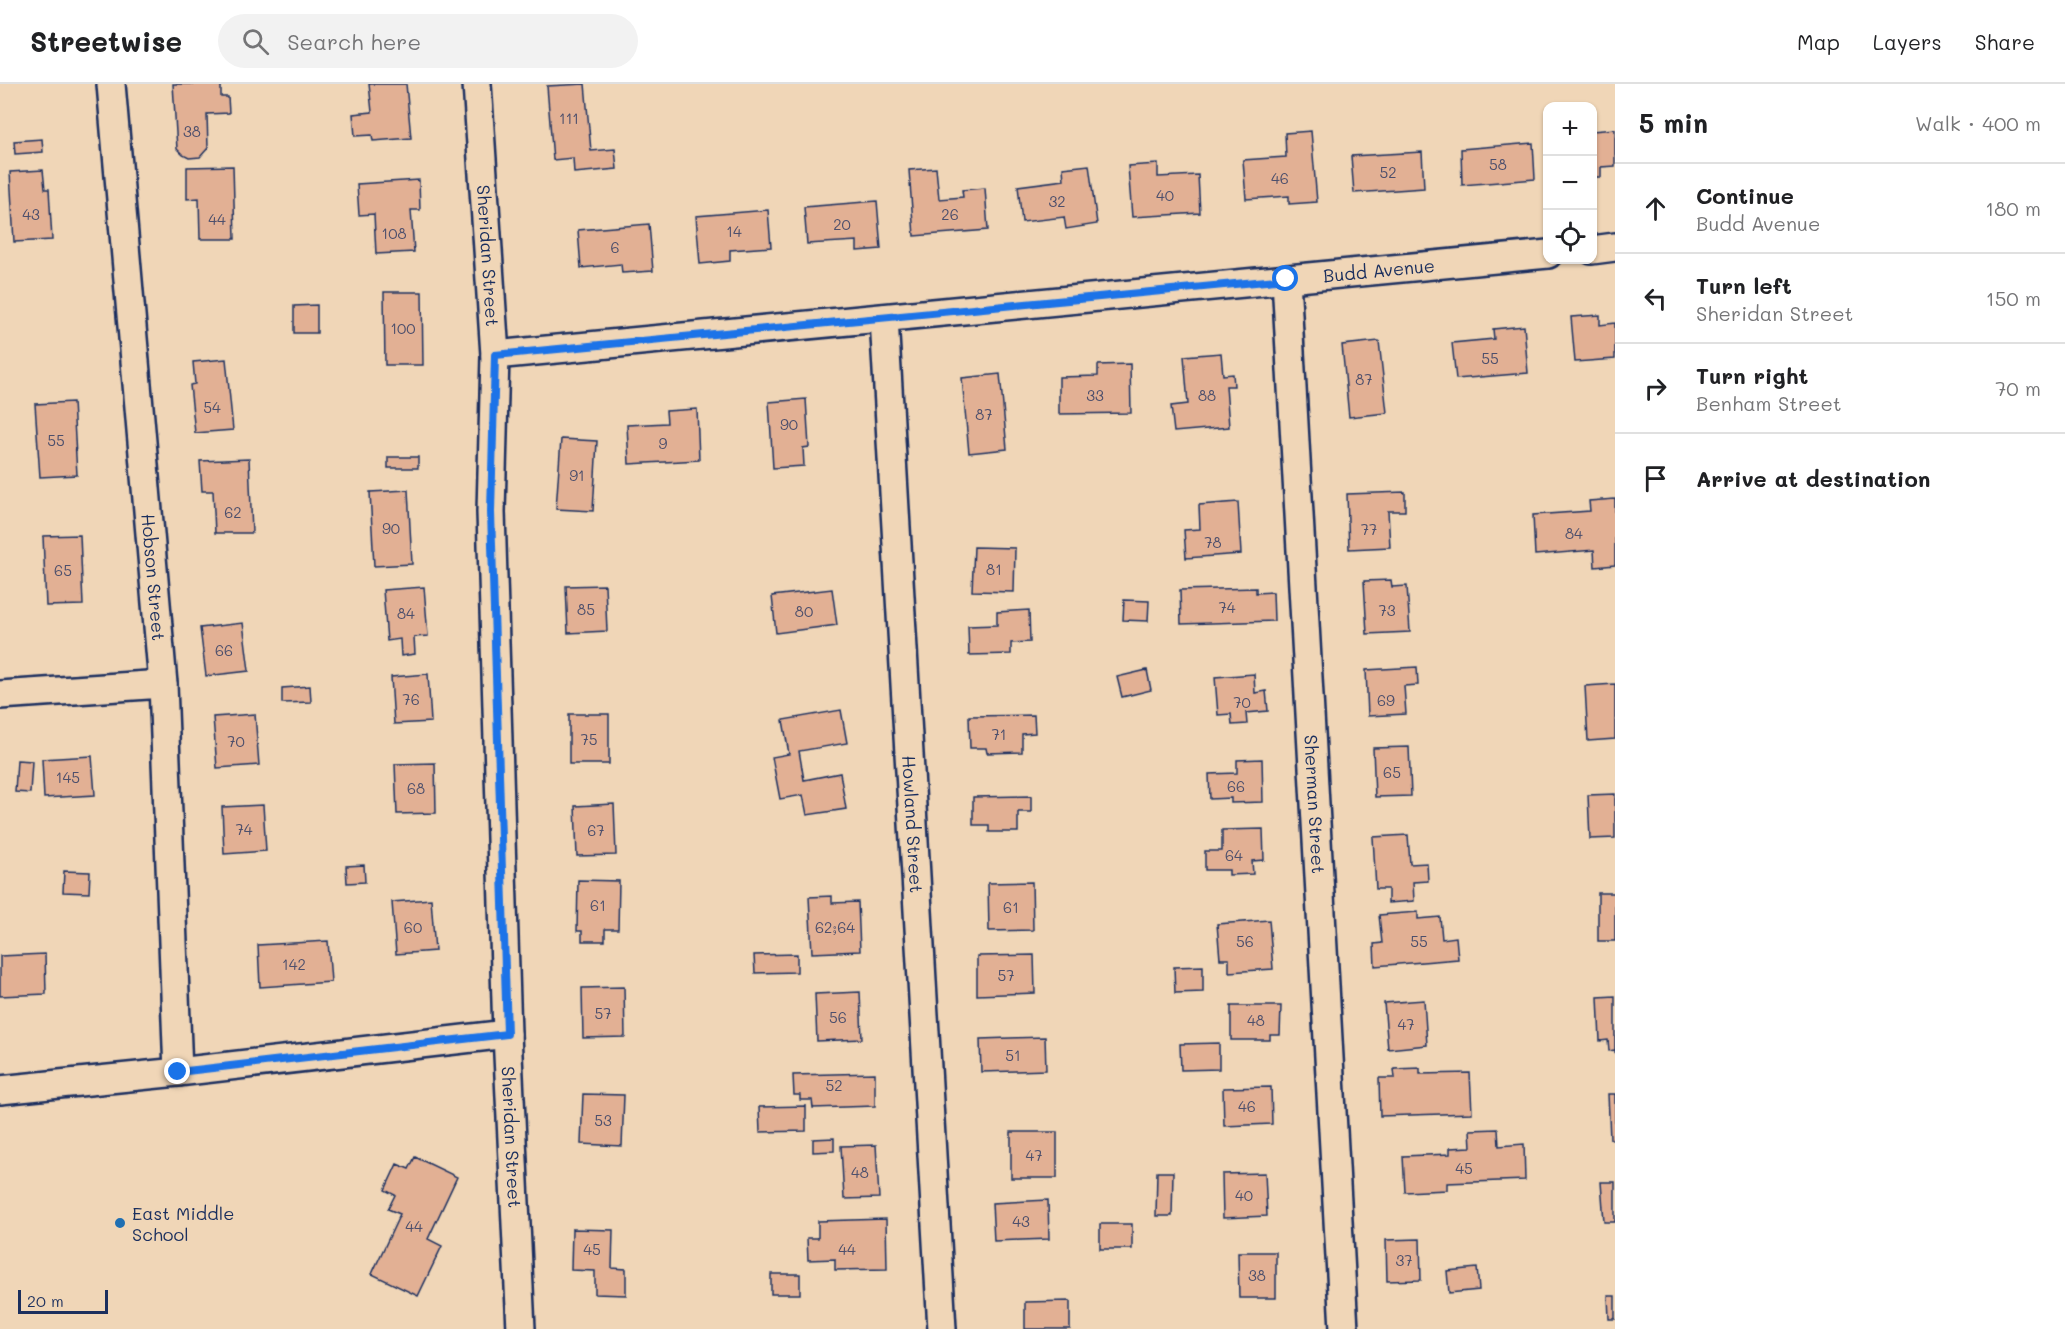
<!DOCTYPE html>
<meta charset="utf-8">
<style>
:root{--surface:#fff;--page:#f2f2f2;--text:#202124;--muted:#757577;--line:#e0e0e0}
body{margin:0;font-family:Mali,sans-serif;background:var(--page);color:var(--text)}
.controls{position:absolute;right:18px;top:18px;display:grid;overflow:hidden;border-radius:12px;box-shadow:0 2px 4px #0004}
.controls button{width:54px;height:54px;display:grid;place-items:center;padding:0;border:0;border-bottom:2px solid var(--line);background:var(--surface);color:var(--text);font:30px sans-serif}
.scale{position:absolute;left:18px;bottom:15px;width:90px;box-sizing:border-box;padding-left:6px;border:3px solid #1b2f5e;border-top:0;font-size:16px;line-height:21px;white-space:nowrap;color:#1b2f5e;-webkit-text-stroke:4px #f0d6b7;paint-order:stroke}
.stop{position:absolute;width:18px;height:18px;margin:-14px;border:4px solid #1a73e8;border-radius:50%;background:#fff}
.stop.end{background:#1a73e8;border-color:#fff;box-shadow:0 2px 6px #0008}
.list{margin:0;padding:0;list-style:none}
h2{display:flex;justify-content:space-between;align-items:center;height:78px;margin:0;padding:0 24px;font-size:26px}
h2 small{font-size:20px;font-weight:400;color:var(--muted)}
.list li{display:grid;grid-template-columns:39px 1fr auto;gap:18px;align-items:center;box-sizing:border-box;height:90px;padding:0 24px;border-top:2px solid var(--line)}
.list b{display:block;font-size:22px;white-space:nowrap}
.list p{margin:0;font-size:20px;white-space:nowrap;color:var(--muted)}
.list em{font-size:20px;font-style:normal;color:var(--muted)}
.icon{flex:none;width:33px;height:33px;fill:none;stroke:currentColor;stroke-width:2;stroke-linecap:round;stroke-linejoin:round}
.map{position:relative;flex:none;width:1615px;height:1245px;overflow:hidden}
header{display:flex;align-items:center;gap:36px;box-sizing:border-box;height:84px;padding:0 30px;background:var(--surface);border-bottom:2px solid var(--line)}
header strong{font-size:28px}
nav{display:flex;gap:33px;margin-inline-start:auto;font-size:21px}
.search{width:420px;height:54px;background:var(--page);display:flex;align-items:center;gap:15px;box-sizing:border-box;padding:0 21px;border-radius:33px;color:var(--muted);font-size:22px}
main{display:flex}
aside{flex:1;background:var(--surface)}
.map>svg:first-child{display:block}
.building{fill:#e2b094;stroke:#1b2f5e;stroke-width:1.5}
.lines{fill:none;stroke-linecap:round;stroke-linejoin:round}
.street-casing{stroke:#1b2f5e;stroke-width:32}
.street{stroke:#f0d6b7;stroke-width:27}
.route{stroke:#1a73e8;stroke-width:8}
.poi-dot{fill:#1f6fb2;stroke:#f0d6b7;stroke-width:2}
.labels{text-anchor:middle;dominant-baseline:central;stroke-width:4.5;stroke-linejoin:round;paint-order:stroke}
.number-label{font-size:15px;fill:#4d4f6c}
.street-label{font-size:18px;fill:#1b2f5e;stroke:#f0d6b7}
.poi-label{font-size:18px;fill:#1b2f5e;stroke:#f0d6b7;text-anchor:start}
</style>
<header>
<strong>Streetwise</strong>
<div class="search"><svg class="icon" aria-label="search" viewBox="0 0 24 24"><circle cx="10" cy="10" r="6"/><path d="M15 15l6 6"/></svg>Search here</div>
<nav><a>Map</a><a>Layers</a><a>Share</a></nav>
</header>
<main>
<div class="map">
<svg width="1615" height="1245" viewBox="0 0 1615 1245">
<rect width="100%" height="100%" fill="#f0d6b7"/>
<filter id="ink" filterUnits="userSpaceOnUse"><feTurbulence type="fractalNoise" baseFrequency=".0167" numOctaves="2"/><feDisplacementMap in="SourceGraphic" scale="12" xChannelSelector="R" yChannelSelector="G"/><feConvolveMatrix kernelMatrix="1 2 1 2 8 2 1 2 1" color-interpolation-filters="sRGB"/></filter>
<g filter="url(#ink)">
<path class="building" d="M173 0H221V13H228L229 29 207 30 208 64 200 73 189 74 183 71 177 65Z
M369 0H406L411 54 373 57 372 51 355 52 353 30 372 28Z
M585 0 591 67 615 65 617 85 574 89 573 74 553 76 547 2Z
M1615 45V82L1601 83V93H1592V47Z
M1311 47 1317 118 1289 120V112L1246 115 1243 76 1286 73 1285 49Z
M42 55 43 68 15 70 14 57Z
M1533 59 1535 95 1462 101 1461 65Z
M1422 68 1424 104 1354 109 1351 72Z
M1158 80V93L1198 91 1200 129 1132 133 1128 82Z
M1089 81 1097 140 1066 145 1064 133 1022 138 1018 102 1064 96 1063 84Z
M233 82 235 155H200L199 114 187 115V83Z
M936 84 939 115 963 113 962 106 985 104 988 146 914 152 909 86Z
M43 86 45 105H49L52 156 14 158 10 88Z
M419 96 420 126H411L414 168 376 170 374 130 359 131 357 100Z
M877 117 881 165 857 167V157L807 160 804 123Z
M768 126 771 163 730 166V177L700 180 696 132Z
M649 140 653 187 622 189 621 180 581 184 578 146Z
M384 208H422L423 281H385Z
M317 221V249H294V222Z
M1600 231V241L1615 239V275L1575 278 1571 233Z
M1524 242 1528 289 1456 295 1452 259 1494 255 1493 245Z
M1379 257 1387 329 1349 333 1342 261Z
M1221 269 1223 291 1233 290 1234 302H1226L1229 343 1174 348 1171 322 1188 320 1184 272Z
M226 275 233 346 195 349 190 301 195 300 193 278Z
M1130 280 1131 329 1059 330V293L1098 292V281Z
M1000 290 1007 365 969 369 962 294Z
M806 315 809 363 803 364 804 382 773 384 769 318Z
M73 318 77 391 40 393 35 320Z
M697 325 699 376 629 380 627 341 667 339 666 327Z
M561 355 597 357 593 427 556 425Z
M388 373H418V384H388Z
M249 375 252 449H215L213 407H202L200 377Z
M408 406 412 480 374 482 370 408Z
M1405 408V427H1388L1390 463 1349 465 1347 410Z
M1615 415V481L1595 483 1594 466 1535 471 1533 431 1590 427 1589 417Z
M1238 418 1241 470 1186 474 1184 446 1200 445 1199 421Z
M80 451 83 521 46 522 43 452Z
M974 463 1015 464 1014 508 972 507Z
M1391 496 1392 503 1407 502 1410 548 1367 550 1364 497Z
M605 501 607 547 568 549 566 502Z
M424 503 428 552 414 553 415 570 401 572 400 555 387 557 383 506Z
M1256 504V509L1273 508 1274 537 1181 540 1180 506Z
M832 505 837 541 776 549 772 512Z
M1124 516 1149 517 1148 537 1123 536Z
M1029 526 1030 558 1011 559V570L969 571 968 542 997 541V528Z
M243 539 249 587 206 592 200 544Z
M1417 583 1418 601 1404 602 1406 630 1368 632 1366 586Z
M1147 586 1151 606 1122 613 1117 593Z
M428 590 431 638 394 640 391 593Z
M1254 590 1255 609 1266 607 1268 627 1246 629 1247 640 1232 641 1231 630 1218 631 1215 593Z
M1615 600V655L1588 657 1585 602Z
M310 602 311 618 282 619V604Z
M841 626 847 659 799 667 804 696 840 689 846 725 807 731 803 711 780 715 772 673 789 670 783 636Z
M255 630 259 681 217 684 213 633Z
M569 630H609V680H569Z
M1034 631 1035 649 1022 650V668L987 669 986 664H970L969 632Z
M1409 663 1411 712 1375 713 1373 664Z
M92 672 95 711 44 714 42 675Z
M1262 675 1263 718 1231 719V714L1210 715 1209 690 1237 689V676Z
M17 676 32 677 30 709 15 708Z
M435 679 436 729 397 730 395 680Z
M1615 710V754L1590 755 1588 711Z
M1031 712V728H1018V748H989V741H973V713Z
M614 720 616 771 577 772 575 722Z
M263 721 266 767 224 770 222 723Z
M1263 745 1264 776 1252 777 1253 790 1229 791V786H1205V767H1222V746Z
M1408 751 1410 780 1427 779 1428 797 1413 798 1414 817 1388 819V805H1376L1373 753Z
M364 781 365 798 347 799 346 782Z
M64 787 90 788 89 809 63 808Z
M578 796 619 797 618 845H605V857H582V847H577Z
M1032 798 1033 846 989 847 988 799Z
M1598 809H1615V857H1598Z
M832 812V819L858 818 860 867 812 869 809 813Z
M431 815 435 867 396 870 392 818Z
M1418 828V835L1440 833 1442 855 1456 853 1458 875 1375 882 1374 860 1382 859 1379 831Z
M1269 836 1273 885 1229 888V875H1220L1217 840Z
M328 857 331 898 260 903 258 861Z
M45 870 46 910 0 912V872Z
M797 870V888L755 889 754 871Z
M1034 871 1035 909 977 911V872Z
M1203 882V908L1175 909 1174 883Z
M624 903 625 953 583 954 582 904Z
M860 908 862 955 817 957 815 910Z
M1615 912V970V966L1609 967 1608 956 1600 957 1598 913Z
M1424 916 1427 961 1388 965 1384 919Z
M1231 922H1281L1280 951H1270V956H1231Z
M1045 953 1046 986 981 988 980 955Z
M1219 959V985L1181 986 1180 960Z
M1420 984V990L1470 989 1472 1029 1380 1032 1379 994H1395L1394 985Z
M875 989V1022L813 1024 812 1016H800V1011H794L793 991Z
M1271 1003 1272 1040 1224 1042 1223 1004Z
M583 1010 624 1011 622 1062 581 1060Z
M1608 1010H1615V1055H1610Z
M806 1022V1047L760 1048 759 1023Z
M1498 1045 1499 1062 1524 1060 1525 1096 1447 1099V1106L1405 1108 1403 1072 1450 1070V1064L1471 1063 1470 1046Z
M1011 1048H1057V1094H1011Z
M834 1054V1067L813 1068V1055Z
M876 1061 879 1114 844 1115 841 1062Z
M415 1073 457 1093 428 1155 442 1162 418 1212 372 1190 400 1130 388 1125 395 1111 385 1106 397 1080 409 1085Z
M1157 1088H1173L1172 1132H1156Z
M1265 1089 1267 1132 1223 1134 1222 1090Z
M1601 1098H1615V1138H1604Z
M1048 1116 1049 1155 994 1157 992 1119Z
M886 1135 887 1185 835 1186V1175L808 1176 807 1154H818V1137Z
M1100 1140H1132V1165H1100Z
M572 1145 613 1146 612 1184 626 1185V1211L595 1210V1187L571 1186Z
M1420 1155 1421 1196 1387 1197 1386 1156Z
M1238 1168H1276V1214H1239Z
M1477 1184 1479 1206 1449 1209 1447 1187Z
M771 1190H800V1210H771Z
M1608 1212H1615V1235H1609Z
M1070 1217V1245H1025V1218Z"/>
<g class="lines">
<g class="street-casing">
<g id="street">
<path id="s1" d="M111 0 163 600 178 988"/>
<path id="s2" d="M477 0 495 271 491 428 507 950 521 1245"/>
<path d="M1592 166 1615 163"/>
<path id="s3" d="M1286 195 1344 1245"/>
<path id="s4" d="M884 234 942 1245"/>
<path id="s5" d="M495 271 1548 170"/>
<path d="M0 611 163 600"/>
<path d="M0 1006 178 988 507 950"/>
</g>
</g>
<use href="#street" class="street"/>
</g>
</g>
<g class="lines" filter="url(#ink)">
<path class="route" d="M178 988 507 950 491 428 495 271 1286 195"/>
</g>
<circle class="poi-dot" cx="120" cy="1139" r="6"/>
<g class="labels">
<g class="number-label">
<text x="569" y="34">111</text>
<text x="192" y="47">38</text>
<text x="1498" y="80">58</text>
<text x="1388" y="88">52</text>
<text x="1280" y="94">46</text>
<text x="1165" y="111">40</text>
<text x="1057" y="117">32</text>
<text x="31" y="130">43</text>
<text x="950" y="130">26</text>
<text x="217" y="135">44</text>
<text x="842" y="140">20</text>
<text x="734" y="147">14</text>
<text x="394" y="149">108</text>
<text x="615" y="163">6</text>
<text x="403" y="244">100</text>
<text x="1490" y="274">55</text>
<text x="1364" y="295">87</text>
<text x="1095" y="311">33</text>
<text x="1207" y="311">88</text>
<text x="212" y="323">54</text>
<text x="984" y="330">87</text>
<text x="789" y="340">90</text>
<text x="56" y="356">55</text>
<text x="663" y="359">9</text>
<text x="577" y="391">91</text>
<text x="233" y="428">62</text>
<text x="391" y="444">90</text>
<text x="1369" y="445">77</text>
<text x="1574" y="449">84</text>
<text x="1213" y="458">78</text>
<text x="994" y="485">81</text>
<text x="63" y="486">65</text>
<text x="1227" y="523">74</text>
<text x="586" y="525">85</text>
<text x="1387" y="526">73</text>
<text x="804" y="527">80</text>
<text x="406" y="529">84</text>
<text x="224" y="566">66</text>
<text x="411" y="615">76</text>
<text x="1386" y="616">69</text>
<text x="1242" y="618">70</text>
<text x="999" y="650">71</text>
<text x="589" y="655">75</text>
<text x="236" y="657">70</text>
<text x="1392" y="688">65</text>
<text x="68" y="693">145</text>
<text x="1236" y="702">66</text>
<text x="416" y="704">68</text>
<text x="244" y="745">74</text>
<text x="596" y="746">67</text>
<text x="1234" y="771">64</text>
<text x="598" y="821">61</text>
<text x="1011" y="823">61</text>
<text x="413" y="843">60</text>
<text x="835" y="843">62;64</text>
<text x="1245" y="857">56</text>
<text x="1419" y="857">55</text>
<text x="294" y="880">142</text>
<text x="1006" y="891">57</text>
<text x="603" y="929">57</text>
<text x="838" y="933">56</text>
<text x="1256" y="936">48</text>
<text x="1406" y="940">47</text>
<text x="1013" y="971">51</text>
<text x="834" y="1001">52</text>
<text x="1247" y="1022">46</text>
<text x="603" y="1036">53</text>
<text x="1034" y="1071">47</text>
<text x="1464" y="1084">45</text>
<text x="860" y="1088">48</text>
<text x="1244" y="1111">40</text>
<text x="1021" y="1137">43</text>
<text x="414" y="1142">44</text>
<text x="592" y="1165">45</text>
<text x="847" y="1165">44</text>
<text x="1404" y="1176">37</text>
<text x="1257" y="1191">38</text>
</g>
<g class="street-label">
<text stroke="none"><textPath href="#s2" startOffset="172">Sheridan Street</textPath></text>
<text stroke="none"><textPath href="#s5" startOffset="888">Budd Avenue</textPath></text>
<text stroke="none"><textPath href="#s1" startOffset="495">Hobson Street</textPath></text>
<text stroke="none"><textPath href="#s3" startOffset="526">Sherman Street</textPath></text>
<text stroke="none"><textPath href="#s4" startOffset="507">Howland Street</textPath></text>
<text stroke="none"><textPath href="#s2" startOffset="1054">Sheridan Street</textPath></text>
</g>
<g class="poi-label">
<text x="132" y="1129">East Middle<tspan x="132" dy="21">School</tspan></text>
</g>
</g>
</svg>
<div class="controls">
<button>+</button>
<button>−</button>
<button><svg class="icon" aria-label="locate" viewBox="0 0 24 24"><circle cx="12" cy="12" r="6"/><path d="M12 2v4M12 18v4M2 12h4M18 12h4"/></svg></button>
</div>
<div class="scale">20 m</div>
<div class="stop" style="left:1286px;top:195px"></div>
<div class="stop end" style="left:178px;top:988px"></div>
</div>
<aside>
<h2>5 min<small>Walk · 400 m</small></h2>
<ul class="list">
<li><svg class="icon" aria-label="ahead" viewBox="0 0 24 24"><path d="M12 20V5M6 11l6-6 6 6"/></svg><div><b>Continue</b><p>Budd Avenue</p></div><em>180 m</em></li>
<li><svg class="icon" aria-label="left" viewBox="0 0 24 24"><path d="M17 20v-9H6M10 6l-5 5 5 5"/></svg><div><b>Turn left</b><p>Sheridan Street</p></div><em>150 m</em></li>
<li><svg class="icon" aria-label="right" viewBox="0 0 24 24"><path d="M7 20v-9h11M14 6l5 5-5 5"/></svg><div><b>Turn right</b><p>Benham Street</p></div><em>70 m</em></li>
<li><svg class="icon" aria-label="arrive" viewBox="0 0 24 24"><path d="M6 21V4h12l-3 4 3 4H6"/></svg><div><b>Arrive at destination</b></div></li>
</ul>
</aside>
</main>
